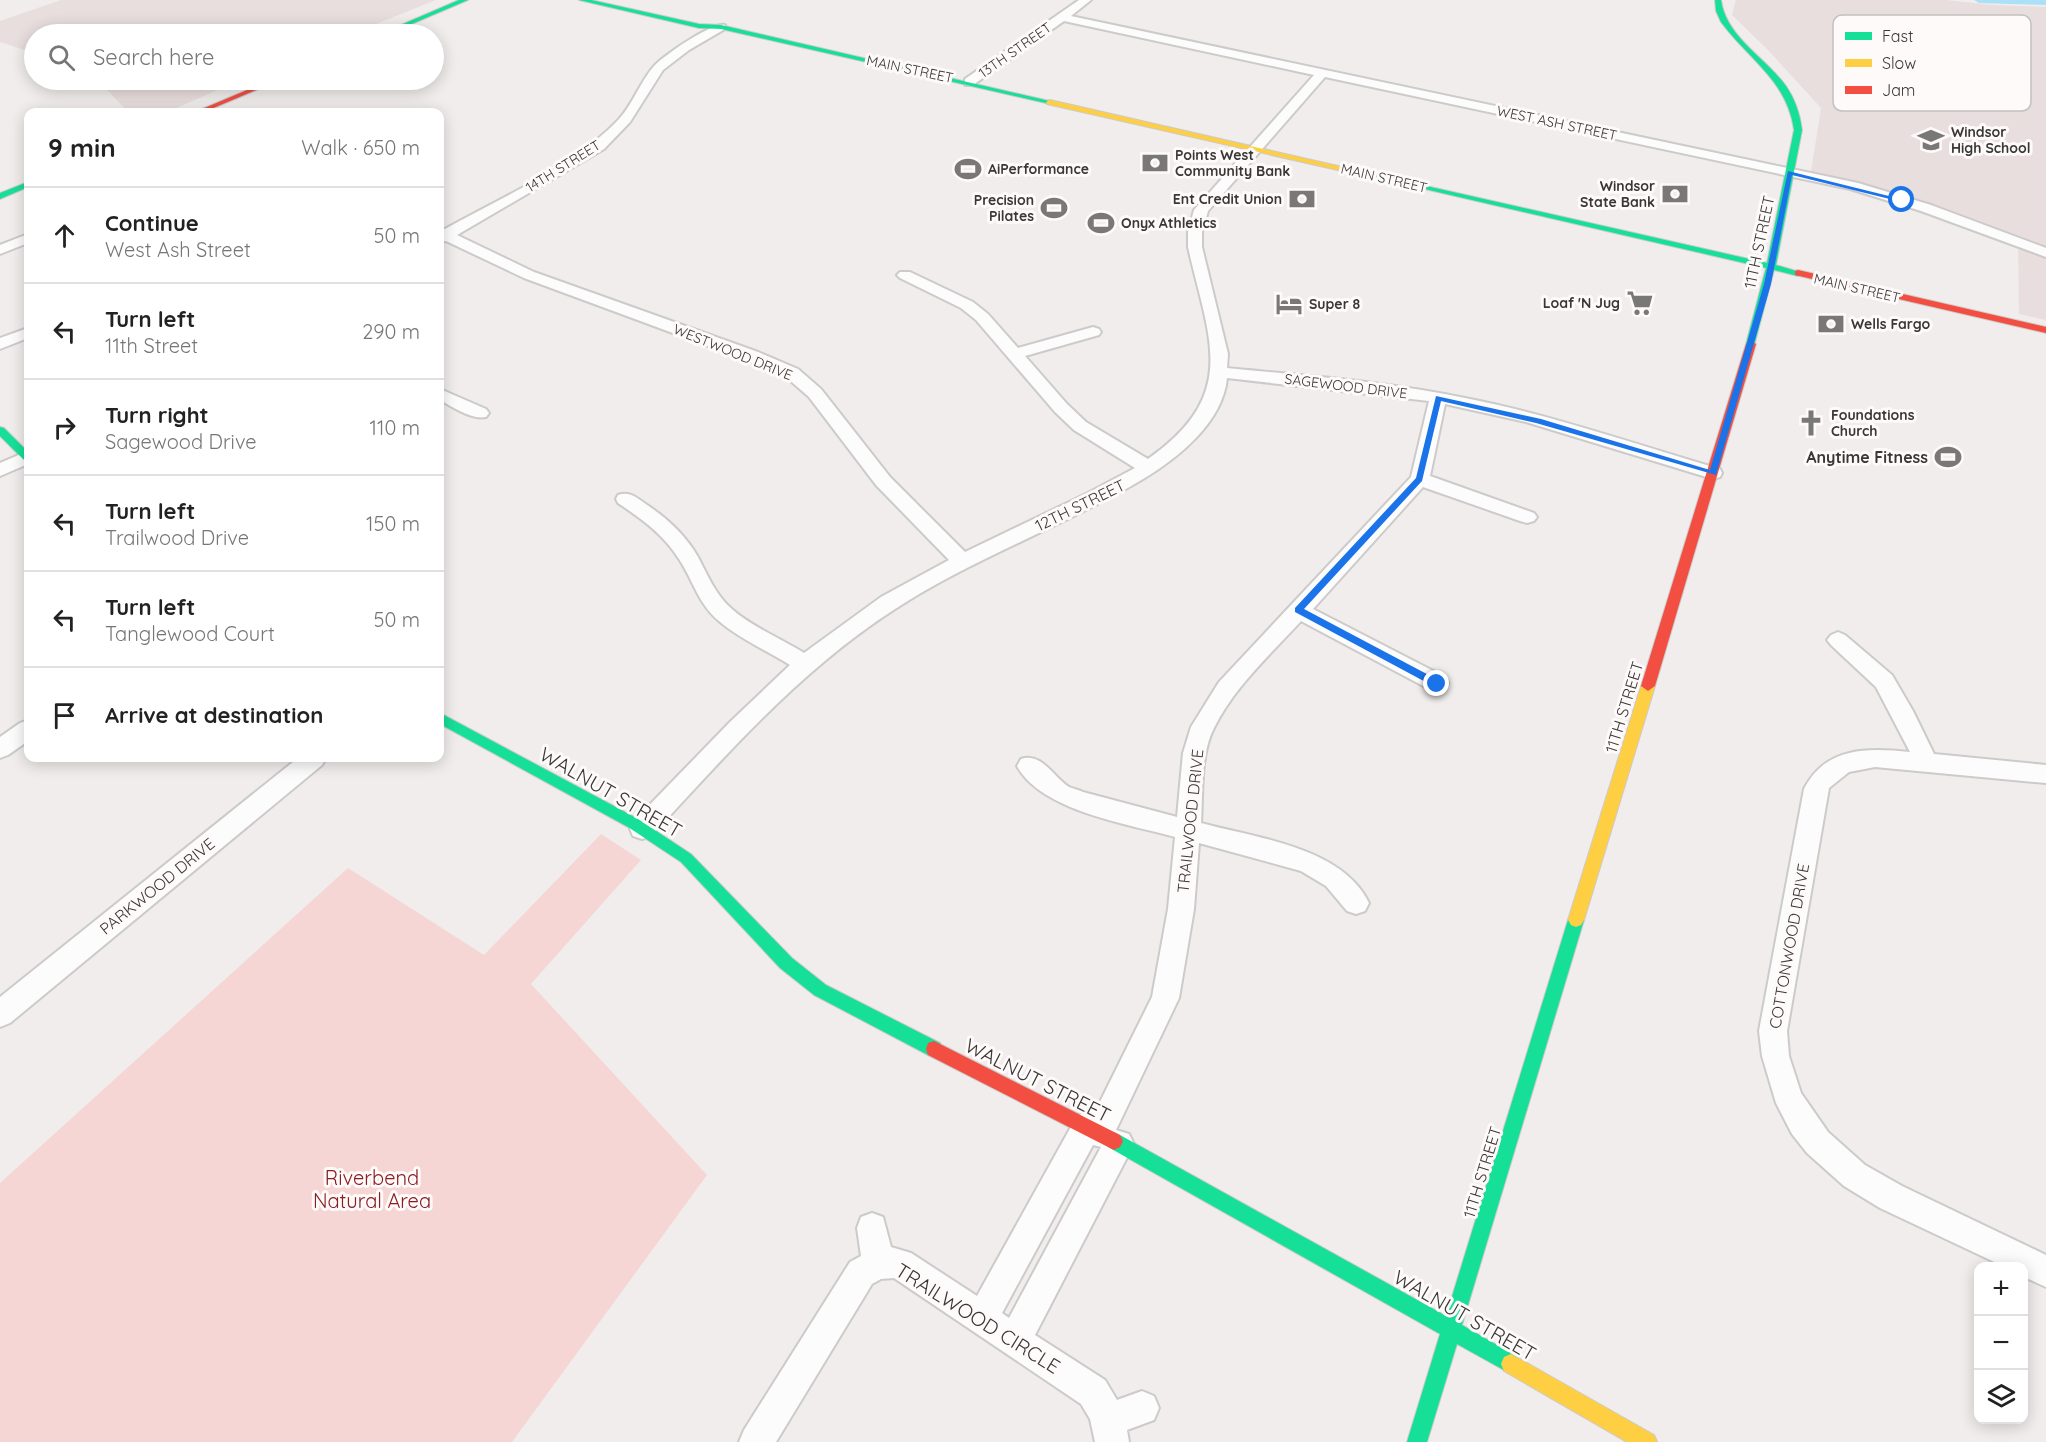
<!DOCTYPE html>
<meta charset="utf-8">
<style>
:root{--surface:#fff;--page:#f6f6f6;--text:#222;--muted:#767676;--line:#e0e0e0}
body{margin:0;font-family:Quicksand,sans-serif;background:var(--page);color:var(--text)}
.controls{position:absolute;right:18px;bottom:18px;display:grid;overflow:hidden;border-radius:12px;box-shadow:0 3px 15px #0003}
.controls button{width:54px;height:54px;display:grid;place-items:center;padding:0;border:0;border-bottom:2px solid var(--line);background:var(--surface);color:var(--text);font:30px sans-serif}
.stop{position:absolute;width:18px;height:18px;margin:-14px;border:4px solid #1a73e8;border-radius:50%;background:#fff}
.stop.end{background:#1a73e8;border-color:#fff;box-shadow:0 2px 6px #0008}
.list{margin:0;padding:0;list-style:none}
h2{display:flex;justify-content:space-between;align-items:center;height:78px;margin:0;padding:0 24px;font-size:26px}
h2 small{font-size:20px;font-weight:400;color:var(--muted)}
.list li{display:grid;grid-template-columns:39px 1fr auto;gap:18px;align-items:center;box-sizing:border-box;height:96px;padding:0 24px;border-top:2px solid var(--line)}
.list b{display:block;font-size:22px;white-space:nowrap}
.list p{margin:0;font-size:20px;white-space:nowrap;color:var(--muted)}
.list em{font-size:20px;font-style:normal;color:var(--muted)}
.icon{flex:none;width:33px;height:33px;fill:none;stroke:currentColor;stroke-width:2;stroke-linecap:round;stroke-linejoin:round}
.map{position:relative;flex:none;width:2046px;height:1442px;overflow:hidden}
.search{position:absolute;background:var(--surface);box-shadow:0 3px 15px #0003;left:24px;top:24px;width:420px;height:66px;display:flex;align-items:center;gap:15px;box-sizing:border-box;padding:0 21px;border-radius:33px;color:var(--muted);font-size:22px}
.panel{position:absolute;background:var(--surface);box-shadow:0 3px 15px #0003;left:24px;top:108px;width:420px;height:654px;border-radius:12px}
.map>svg:first-child{display:block}
.built{fill:#e8dedd}
.green{fill:#f5d6d4}
.lines{fill:none;stroke-linecap:round;stroke-linejoin:round}
.canal{fill:#aae1f8;fill-rule:evenodd}
.street-casing{stroke:#cdcaca;stroke-width:4}
.fast-casing{stroke:#cdcaca;stroke-width:2}
.slow-casing{stroke:#cdcaca;stroke-width:2}
.jam-casing{stroke:#cdcaca;stroke-width:2}
.street{fill:#fdfcfc;fill-rule:evenodd}
.fast{fill:#16e098;fill-rule:evenodd}
.slow{fill:#ffcf43;fill-rule:evenodd}
.jam{fill:#f24e42;fill-rule:evenodd}
.route{fill:#1a73e8}
.labels{text-anchor:middle;dominant-baseline:central;stroke-width:6;stroke-linejoin:round;paint-order:stroke}
.far-street-label{font-size:14px;fill:#3a3737;stroke:#fefafa}
.far-poi-label{font-size:14px;font-weight:bold;fill:#3a3737;stroke:#fefafa;text-anchor:start}
.street-label{font-size:16px;fill:#3a3737;stroke:#fefafa}
.poi-label{font-size:16px;font-weight:bold;fill:#3a3737;stroke:#fefafa;text-anchor:end}
.near-street-label{font-size:20px;fill:#3a3737;stroke:#fefafa}
.near-park-label{font-size:20px;fill:#891d22;stroke:#fefafa}
.key{fill:#fefafa;stroke:#c3c0c0;stroke-width:1.5}
.key-label{font-size:16px;fill:#3a3737}
</style>
<div class="map">
<svg width="2046" height="1442" viewBox="0 0 2046 1442">
<rect width="100%" height="100%" fill="#f1eded"/>
<path class="built" d="M61 0H436L351 34H34V53L0 42V21Z
M1736 0H1946L1993 5 2046 7V320L2019 314 2018 239 1915 200 1862 184 1811 172 1821 108 1768 50 1732 15Z
M98 80H241L167 112H128Z"/>
<path class="green" d="M601 834 641 860 531 984 707 1175 512 1442H0V1183L348 868 484 955Z"/>
<g class="lines">
<path class="canal" d="M1974 0H2046V5L1979 3Z"/>
<g class="street-casing">
<path id="street" d="M1079 0H1091L1071 16 1858 183 1931 205 2046 248V257L1921 211 1850 189 1325 77 1208 211 1202 232V247L1228 354 1227 368C1309 376 1390 382 1470 399 1555 416 1637 445 1720 469L1722 473 1720 477 1713 479 1526 422 1445 404 1430 476 1534 513 1537 517 1534 521 1527 523 1520 521 1423 487 1313 609 1445 677 1448 683 1445 689 1437 691 1429 689 1301 621C1271 654 1234 687 1214 728 1200 755 1203 793 1201 823 1256 838 1342 847 1369 903L1365 911 1356 914 1347 911 1326 886 1301 871 1199 843 1194 909 1179 998 1116 1130 1129 1134 1134 1144 1035 1335 1105 1380 1117 1400 1142 1391 1154 1396 1159 1408 1154 1420 1127 1430 1129 1442H1095L1090 1419 1081 1404 894 1278 881 1279 872 1284 776 1442H739L744 1430 850 1262 861 1256 857 1228 861 1217 872 1213 883 1217 891 1247 911 1253 977 1296 1077 1116 1087 1111 1094 1114 1152 997 1168 909 1175 837C1129 824 1041 811 1017 766L1021 759C1042 752 1053 777 1069 787 1074 789 1079 790 1083 792L1177 817 1183 753 1191 727 1219 682 1411 477 1429 401 1227 378C1223 422 1178 458 1143 479 1063 527 973 558 895 609 800 670 727 754 651 836L642 839 633 836 630 829 633 822 730 722 790 665C768 651 738 638 719 621 699 605 693 580 679 559 664 535 642 519 618 503L616 499 618 495C630 491 637 498 647 505 667 518 686 536 698 557 708 576 716 596 733 610 751 626 783 640 804 653L881 597 949 560 876 485 809 397 786 377 746 360 524 278 446 241 440 242V228L445 229C502 197 575 166 619 119 634 103 640 81 655 65 665 55 712 22 725 25V29L689 50 663 70 630 122 604 149 457 235 534 272 758 352 798 369 821 389 890 477 965 552 1088 493 1135 468 1074 430 1055 412 976 320 961 308 900 278 897 275 900 272H910L973 302 988 314 1018 348 1093 327 1099 329 1101 332 1099 335 1025 356 1067 404 1086 422 1148 459C1240 394 1209 340 1188 247V232L1194 210 1314 75 1064 21 973 85H965V79ZM1093 1145 1101 1147 1009 1318 1002 1313Z
M28 234V243L0 254V245Z
M28 328V338L0 349V338Z
M440 389 486 409 489 413 486 417C471 420 453 407 440 400Z
M28 451V464L0 476V463Z
M1838 632 1845 635 1892 675 1913 711 1934 754 2046 765V783L1875 767 1849 772 1829 788 1787 1031 1789 1056 1801 1093 1828 1132 1865 1165 1902 1186 2046 1255V1287L2024 1277V1266H2003L1880 1208 1844 1186 1807 1153 1792 1134 1776 1103 1762 1056 1759 1031 1804 789C1826 746 1868 748 1910 752L1876 687 1831 645 1827 640 1831 635Z
M28 720V741L8 755 0 758V737L20 723Z
M298 758H326L322 765 10 1023 0 1027V997Z"/>
</g>
<g class="fast-casing">
<path id="fast" d="M459 0H468L388 34H380Z
M579 0H591L699 24 721 25 1054 102 1050 104 721 29 699 28Z
M1715 0H1721C1726 37 1765 57 1786 86 1795 99 1800 114 1802 130L1776 265 1803 273 1798 276 1774 270 1754 346 1746 344 1766 268 1347 171 1351 169 1767 263 1794 130C1787 80 1749 60 1721 22L1716 11Z
M28 182V187L0 199V193Z
M0 427 4 428 28 452V461L24 460 0 436Z
M440 713 638 819 691 854 792 958 826 985 940 1043 942 1049 940 1055 934 1057 928 1055 814 995 780 968 681 862 628 827 440 724Z
M1576 913 1581 915 1584 920 1462 1325 1518 1357 1521 1364 1518 1371 1511 1374 1457 1344 1427 1442H1407L1440 1334 1108 1147 1105 1141 1108 1135 1114 1132 1120 1135 1446 1316 1568 920 1571 915Z"/>
</g>
<g class="slow-casing">
<path id="slow" d="M1050 100 1351 169 1355 171 1351 173 1047 104 1046 102Z
M1648 681 1655 686 1584 920 1581 925 1576 927 1571 925 1568 920 1641 686Z
M1511 1354 1654 1435 1657 1442H1627L1504 1371 1501 1364 1504 1357Z"/>
</g>
<g class="jam-casing">
<path id="jam" d="M271 80H280L204 112H195Z
M1798 270 2046 327V333L1795 275V271Z
M1751 341 1756 344 1655 686 1648 691 1641 686 1746 344Z
M934 1041 1120 1135 1123 1141 1120 1147 1114 1150 1108 1147 928 1055 926 1049 928 1043Z"/>
</g>
<use href="#street" class="street"/>
<use href="#fast" class="fast"/>
<use href="#slow" class="slow"/>
<use href="#jam" class="jam"/>
</g>
<path class="route" d="M1788 171 1905 200 1902 202 1792 175 1771 284 1716 475 1536 423 1441 401 1422 481 1304 609 1440 681V686H1433L1295 612V608L1416 478 1436 396 1541 419 1710 470 1764 284Z"/>
<defs>
<g id="school-bare" transform="scale(2.07)"><path d="M0-5L7-2L0 1L-7-2ZM-4 1L0 2.5L4 1V4Q0 6-4 4Z" fill="#7a7777" stroke="#fefafa" stroke-width="2.5" paint-order="stroke"/></g>
<g id="bank-bare" transform="scale(2.07)"><path d="M-6-4H6V4H-6ZM0-2.3a2.3 2.3 0 1 0 0 4.6a2.3 2.3 0 1 0 0-4.6Z" fill="#7a7777" stroke="#fefafa" stroke-width="2.5" paint-order="stroke"/></g>
<g id="stadium-bare" transform="scale(2.07)"><path d="M0-5a6.5 5 0 1 0 0 10a6.5 5 0 1 0 0-10ZM-3.5-1.8h7v3.6h-7Z" fill="#7a7777" stroke="#fefafa" stroke-width="2.5" paint-order="stroke"/></g>
<g id="supermarket-bare" transform="scale(2.07)"><path d="M-6-5.5h2.5l.6 2H6L4.5 2H-2.5L-4.4-4H-6ZM-1.5 3.2a1.3 1.3 0 1 0 .1 0ZM3 3.2a1.3 1.3 0 1 0 .1 0Z" fill="#7a7777" stroke="#fefafa" stroke-width="2.5" paint-order="stroke"/></g>
<g id="hotel-bare" transform="scale(2.07)"><path d="M-6-4.5h1.5V1H6V5H4.5V3h-9V5H-6ZM-4 0a1.8 1.8 0 1 1 3.6 0ZM.5 0V-2.5h3Q6-2.5 6 0Z" fill="#7a7777" stroke="#fefafa" stroke-width="2.5" paint-order="stroke"/></g>
<g id="church-bare" transform="scale(2.07)"><path d="M-1.2-6h2.4v3.5h3.3v2.4h-3.3V6h-2.4V-.1h-3.3v-2.4h3.3Z" fill="#7a7777" stroke="#fefafa" stroke-width="2.5" paint-order="stroke"/></g>
</defs>
<g fill-rule="evenodd">
<use href="#school-bare" x="1931" y="140"/>
<use href="#bank-bare" x="1155" y="163"/>
<use href="#stadium-bare" x="968" y="169"/>
<use href="#bank-bare" x="1675" y="194"/>
<use href="#bank-bare" x="1302" y="199"/>
<use href="#stadium-bare" x="1054" y="208"/>
<use href="#stadium-bare" x="1101" y="223"/>
<use href="#supermarket-bare" x="1640" y="303"/>
<use href="#hotel-bare" x="1289" y="304"/>
<use href="#bank-bare" x="1831" y="324"/>
<use href="#church-bare" x="1811" y="423"/>
<use href="#stadium-bare" x="1948" y="457"/>
</g>
<g class="labels">
<g class="far-street-label">
<text transform="translate(1015 50) rotate(-35)">13TH STREET</text>
<text transform="translate(910 69) rotate(12)">MAIN STREET</text>
<text transform="translate(1557 123) rotate(12)">WEST ASH STREET</text>
<text transform="translate(563 166) rotate(-32)">14TH STREET</text>
<text transform="translate(1384 178) rotate(13)">MAIN STREET</text>
<text transform="translate(1857 288) rotate(13)">MAIN STREET</text>
<text transform="translate(733 352) rotate(22)">WESTWOOD DRIVE</text>
<text transform="translate(1346 386) rotate(7)">SAGEWOOD DRIVE</text>
</g>
<g class="far-poi-label">
<text x="1951" y="132">Windsor<tspan x="1951" dy="16">High School</tspan></text>
<text x="1175" y="155">Points West<tspan x="1175" dy="16">Community Bank</tspan></text>
<text x="988" y="169">AiPerformance</text>
<text x="1655" y="186" text-anchor="end">Windsor<tspan x="1655" dy="16">State Bank</tspan></text>
<text x="1282" y="199" text-anchor="end">Ent Credit Union</text>
<text x="1034" y="200" text-anchor="end">Precision<tspan x="1034" dy="16">Pilates</tspan></text>
<text x="1121" y="223">Onyx Athletics</text>
<text x="1620" y="303" text-anchor="end">Loaf 'N Jug</text>
<text x="1309" y="304">Super 8</text>
<text x="1851" y="324">Wells Fargo</text>
<text x="1831" y="415">Foundations<tspan x="1831" dy="16">Church</tspan></text>
</g>
<g class="street-label">
<text transform="translate(1759 242) rotate(-78)">11TH STREET</text>
<text transform="translate(1080 505) rotate(-26)">12TH STREET</text>
<text transform="translate(1624 707) rotate(-73)">11TH STREET</text>
<text transform="translate(1190 821) rotate(-84)">TRAILWOOD DRIVE</text>
<text transform="translate(157 886) rotate(-39)">PARKWOOD DRIVE</text>
<text transform="translate(1789 946) rotate(-80)">COTTONWOOD DRIVE</text>
<text transform="translate(1482 1172) rotate(-73)">11TH STREET</text>
</g>
<g class="poi-label">
<text x="1928" y="457">Anytime Fitness</text>
</g>
<g class="near-street-label">
<text transform="translate(611 792) rotate(30)">WALNUT STREET</text>
<text transform="translate(1038 1080) rotate(27)">WALNUT STREET</text>
<text transform="translate(1465 1315) rotate(30)">WALNUT STREET</text>
<text transform="translate(978 1318) rotate(32)">TRAILWOOD CIRCLE</text>
</g>
<g class="near-park-label">
<text x="372" y="1177">Riverbend<tspan x="372" dy="23">Natural Area</tspan></text>
</g>
</g>
<rect x="1833" y="15" width="198" height="96" rx="9" class="key"/>
<rect x="1845" y="32" width="27" height="8" fill="#16e098"/>
<rect x="1845" y="59" width="27" height="8" fill="#ffcf43"/>
<rect x="1845" y="86" width="27" height="8" fill="#f24e42"/>
<g class="key-label">
<text x="1882" y="42">Fast</text>
<text x="1882" y="69">Slow</text>
<text x="1882" y="96">Jam</text>
</g>
</svg>
<div class="controls">
<button>+</button>
<button>−</button>
<button><svg class="icon" aria-label="layers" viewBox="0 0 24 24"><path d="M12 4l9 5-9 5-9-5zM3 14l9 5 9-5"/></svg></button>
</div>
<div class="stop" style="left:1902px;top:200px"></div>
<div class="stop end" style="left:1437px;top:684px"></div>
<div class="search"><svg class="icon" aria-label="search" viewBox="0 0 24 24"><circle cx="10" cy="10" r="6"/><path d="M15 15l6 6"/></svg>Search here</div>
<section class="panel">
<h2>9 min<small>Walk · 650 m</small></h2>
<ul class="list">
<li><svg class="icon" aria-label="ahead" viewBox="0 0 24 24"><path d="M12 20V5M6 11l6-6 6 6"/></svg><div><b>Continue</b><p>West Ash Street</p></div><em>50 m</em></li>
<li><svg class="icon" aria-label="left" viewBox="0 0 24 24"><path d="M17 20v-9H6M10 6l-5 5 5 5"/></svg><div><b>Turn left</b><p>11th Street</p></div><em>290 m</em></li>
<li><svg class="icon" aria-label="right" viewBox="0 0 24 24"><path d="M7 20v-9h11M14 6l5 5-5 5"/></svg><div><b>Turn right</b><p>Sagewood Drive</p></div><em>110 m</em></li>
<li><svg class="icon" aria-label="left" viewBox="0 0 24 24"><path d="M17 20v-9H6M10 6l-5 5 5 5"/></svg><div><b>Turn left</b><p>Trailwood Drive</p></div><em>150 m</em></li>
<li><svg class="icon" aria-label="left" viewBox="0 0 24 24"><path d="M17 20v-9H6M10 6l-5 5 5 5"/></svg><div><b>Turn left</b><p>Tanglewood Court</p></div><em>50 m</em></li>
<li><svg class="icon" aria-label="arrive" viewBox="0 0 24 24"><path d="M6 21V4h12l-3 4 3 4H6"/></svg><div><b>Arrive at destination</b></div></li>
</ul>
</section>
</div>
